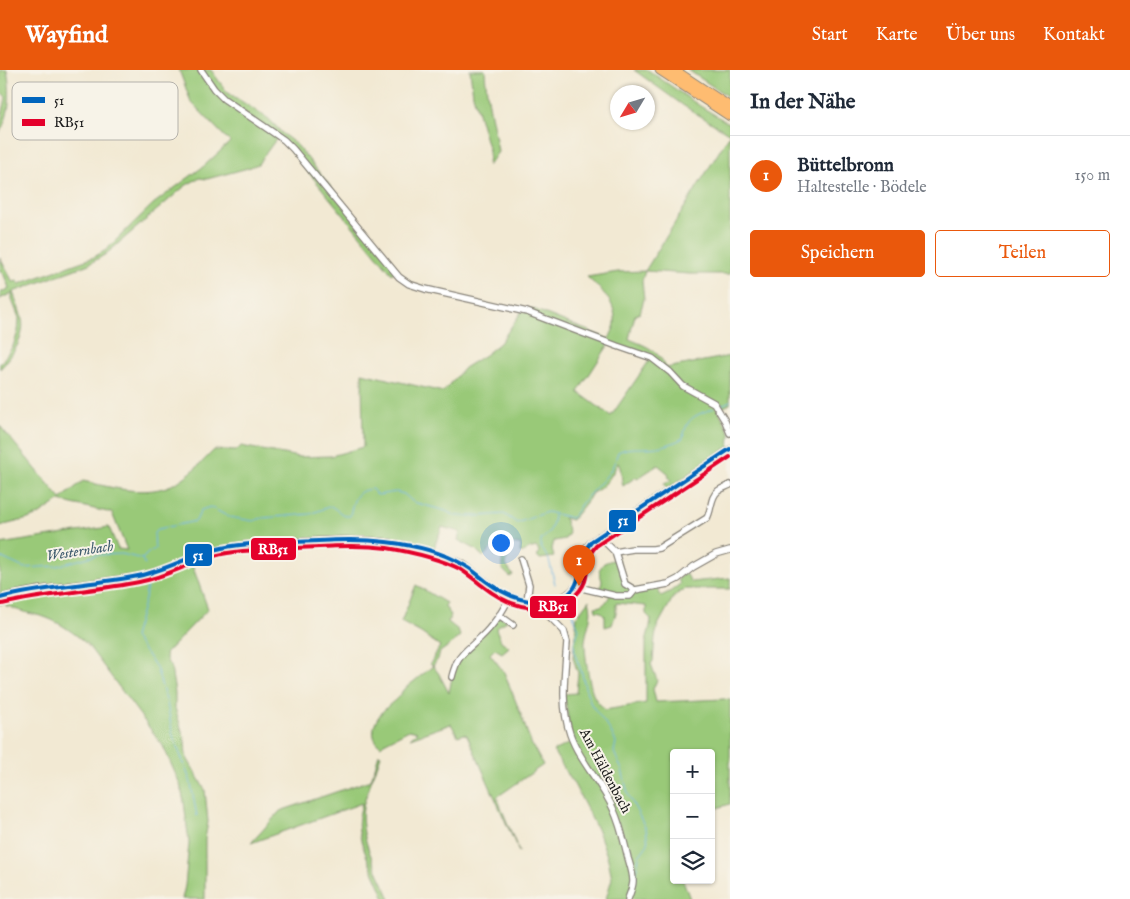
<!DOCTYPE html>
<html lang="de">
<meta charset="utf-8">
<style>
:root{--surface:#fff;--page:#f2f2f3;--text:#1f2937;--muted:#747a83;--line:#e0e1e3;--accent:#ea580c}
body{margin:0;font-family:"IM FELL English",serif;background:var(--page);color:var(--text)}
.controls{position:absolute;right:15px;bottom:15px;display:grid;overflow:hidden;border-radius:5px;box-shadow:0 1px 4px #0004}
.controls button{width:45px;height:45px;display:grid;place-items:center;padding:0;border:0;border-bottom:1px solid var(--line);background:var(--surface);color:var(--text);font:25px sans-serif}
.compass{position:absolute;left:610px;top:15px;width:45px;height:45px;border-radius:50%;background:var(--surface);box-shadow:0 1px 4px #0004;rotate:232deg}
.you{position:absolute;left:500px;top:472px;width:18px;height:18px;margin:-12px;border:4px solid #fff;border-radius:50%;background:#1a73e8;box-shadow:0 0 0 8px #1a73e833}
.badge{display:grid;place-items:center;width:32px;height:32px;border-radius:50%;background:var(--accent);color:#fff;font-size:16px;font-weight:700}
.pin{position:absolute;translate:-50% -41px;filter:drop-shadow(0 1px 2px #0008)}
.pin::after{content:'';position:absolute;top:26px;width:18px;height:15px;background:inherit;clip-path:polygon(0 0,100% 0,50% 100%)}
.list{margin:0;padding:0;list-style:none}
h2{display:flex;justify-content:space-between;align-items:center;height:65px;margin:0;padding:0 20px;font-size:21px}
h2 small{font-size:16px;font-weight:400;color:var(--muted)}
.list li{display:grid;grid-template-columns:32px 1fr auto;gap:15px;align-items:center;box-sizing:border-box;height:80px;padding:0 20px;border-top:1px solid var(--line)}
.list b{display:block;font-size:19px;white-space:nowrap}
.list p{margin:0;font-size:16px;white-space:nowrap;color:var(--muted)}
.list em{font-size:16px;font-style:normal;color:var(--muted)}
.actions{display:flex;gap:10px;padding:15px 20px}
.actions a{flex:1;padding:11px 0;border:1px solid var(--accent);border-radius:5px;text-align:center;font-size:18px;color:var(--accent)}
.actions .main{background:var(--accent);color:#fff}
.icon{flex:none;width:28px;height:28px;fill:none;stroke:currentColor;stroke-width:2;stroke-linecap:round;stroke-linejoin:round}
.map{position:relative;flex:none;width:730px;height:829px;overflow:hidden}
header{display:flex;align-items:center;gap:30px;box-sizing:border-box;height:70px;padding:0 25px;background:var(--accent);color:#fff}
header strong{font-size:24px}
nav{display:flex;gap:28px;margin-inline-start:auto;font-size:18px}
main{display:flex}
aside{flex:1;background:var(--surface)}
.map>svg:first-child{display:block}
.green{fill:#99c978;stroke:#5a724a;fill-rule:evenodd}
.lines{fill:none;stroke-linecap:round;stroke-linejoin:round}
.stream{stroke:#6db5e5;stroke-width:1}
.minor-casing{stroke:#878278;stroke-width:8}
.highway-casing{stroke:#878278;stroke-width:11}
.minor{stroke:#fff;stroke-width:5.5}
.highway{stroke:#febc71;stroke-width:9}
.bus-1-casing{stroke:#f7f3e8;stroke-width:8}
.bus-2-casing{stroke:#f7f3e8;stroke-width:8}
.bus-1{stroke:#0065bd;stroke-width:4}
.bus-2{stroke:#e4002b;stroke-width:4}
.labels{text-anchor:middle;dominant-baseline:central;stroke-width:4;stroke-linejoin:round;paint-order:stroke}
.street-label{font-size:14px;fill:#1c1c1c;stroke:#f7f3e8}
.water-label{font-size:15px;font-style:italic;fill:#3c596c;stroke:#f7f3e8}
.key{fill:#f7f3e8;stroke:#b5b2ab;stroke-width:1}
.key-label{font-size:14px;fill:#1c1c1c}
.line-badge{stroke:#f7f3e8;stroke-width:2}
.badge-label{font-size:14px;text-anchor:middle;font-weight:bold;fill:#fff}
</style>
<header>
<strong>Wayfind</strong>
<nav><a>Start</a><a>Karte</a><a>Über uns</a><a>Kontakt</a></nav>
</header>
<main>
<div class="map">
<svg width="730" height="829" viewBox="0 0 730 829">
<rect width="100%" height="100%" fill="#f7f3e8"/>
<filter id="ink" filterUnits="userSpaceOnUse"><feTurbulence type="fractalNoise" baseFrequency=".02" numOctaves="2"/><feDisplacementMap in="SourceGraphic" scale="10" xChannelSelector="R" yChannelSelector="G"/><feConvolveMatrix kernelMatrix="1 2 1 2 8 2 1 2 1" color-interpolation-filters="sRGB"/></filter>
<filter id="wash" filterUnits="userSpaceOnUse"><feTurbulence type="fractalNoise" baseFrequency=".0096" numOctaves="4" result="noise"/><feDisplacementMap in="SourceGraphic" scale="20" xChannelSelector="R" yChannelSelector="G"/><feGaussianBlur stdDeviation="1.12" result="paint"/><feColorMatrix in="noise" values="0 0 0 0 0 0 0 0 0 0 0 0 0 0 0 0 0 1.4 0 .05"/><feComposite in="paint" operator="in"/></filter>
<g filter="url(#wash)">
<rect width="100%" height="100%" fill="#f2e9d3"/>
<path class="green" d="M0 0H7C11 20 11 44 0 62 0 50 4 39 6 27L0 21Z
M179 0H211L227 22 269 49 283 64 297 75 397 199 392 204 286 75 277 68 258 94 248 98 207 109 199 108 185 116 106 184 89 194 13 222C16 231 20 240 22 249 26 267 12 286 0 299V294L13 276 18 262 19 248 12 230V223L0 229V223L9 218 4 205 0 201V188L13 212 17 211 19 214 94 187 106 180 153 134 204 96 230 72 191 32Z
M470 0H485C486 28 494 55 498 82L488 96 489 81 473 25Z
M634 0H648L700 36 730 54V64L684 36Z
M688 0H730V28Z
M730 64V204H690L645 201 642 211 644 229 640 243 635 245 629 269C646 276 659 280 666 298L730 286V334L722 338V333H715L730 363 729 377 667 419 664 414 671 410 668 406 669 404 658 395 638 408 636 407 623 416C621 408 622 400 618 393 611 406 606 417 592 423L588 430 572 450 564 448 569 463 565 469 554 471 552 479 554 487 540 489 537 486 539 481 536 477 529 479 523 483 520 482 521 474 506 475 510 483 505 494 513 505 510 507C498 495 503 500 502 485L495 486 494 481 496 478 493 477 483 487 475 479 458 470 460 462 442 457 433 480 388 472 244 474 190 489 208 539 165 584 167 591 171 598 175 623V638L185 671 186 686 205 720 208 752 205 769V829H182L185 816 189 773 184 732 180 714 163 676 87 574C74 563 62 554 47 548 37 544 16 542 10 536L8 537 3 533 0 535V474L109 457 118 479 127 480 112 443 59 431 40 444 28 449 0 456V356L61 429 83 411C114 418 153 430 182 409 194 401 204 390 214 380L236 381 241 376 299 387 331 386 363 377 362 303 443 322 464 298 485 285 500 273 522 241 527 242 531 238 609 269C611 264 614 259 615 254 617 232 601 220 587 207L618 202 645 201ZM609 274 651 288 611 346 578 322Z
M618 488 623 509 635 520 656 516 661 526 671 521 680 514 678 509 686 503 691 512 730 508V519H685L674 526 658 555 655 567 653 591 651 594 657 610 653 619 656 632 724 629 730 630V734L711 740V683H674V772L673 774 674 810H683L690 829H633L631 827 630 829H606L612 808 608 789 599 763 575 716 553 681 570 673 576 679 571 666 564 624 576 623 578 603 573 588 577 546 589 530C594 546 587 555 585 571 584 580 590 621 595 628 597 632 602 636 605 640L646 633V571L650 556 651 549 646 544V536L616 533V543L612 555 605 557V546L601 542 596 541 595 537C603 537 607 532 610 525L600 522 602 511 599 500 604 493Z
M416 515 446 533 445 537 451 545 448 552 458 560 460 566 450 575 440 582 438 589 433 596 439 604 449 623 452 607 457 591 499 545 507 551 500 555 496 559 501 571 509 577 502 583 495 579 490 584 504 602 520 642 531 673 543 695 497 727 519 782 467 665 464 664 458 666 451 654 410 668 417 662 409 660 384 673 381 676C368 667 374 651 383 641 390 633 399 629 403 620L433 596 430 594 440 576 421 563 401 552Z
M379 684 381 685C376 701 368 717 364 733 356 765 378 800 390 829H385C377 806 363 785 359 761 357 752 360 742 362 733L251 773 280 741 371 710Z"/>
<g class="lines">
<path class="stream" d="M720 336 730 331
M554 445C553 457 550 463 541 470V477L549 490 555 514
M0 487 24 498 57 496 96 485 122 484 142 489 149 482 155 479 154 463 158 459 196 451 201 440 210 437 229 447 253 451 262 448 310 444 331 436 345 446H350C353 431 355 420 372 419L377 425 396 422 404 424 413 432 446 441 455 446H480L504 444 517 453 547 442 572 448C575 444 578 439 581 434 595 416 612 407 618 382 626 378 632 378 641 378 657 378 669 376 683 368 687 346 695 346 714 338
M142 489 145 495
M147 514 145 529 134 567 156 597 167 633 173 666 190 710 197 746
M569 536 579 559 574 574 575 585 582 603 585 617 591 634 610 660 616 672 614 682 622 700 628 724 646 759 648 774 639 786 635 814"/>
</g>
</g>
<g filter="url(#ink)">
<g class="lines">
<g class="minor-casing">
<path id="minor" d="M201 0 214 19 224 29 284 70 293 79 399 207 409 214 425 219 527 242 617 276 652 288 670 302 683 316 714 333 725 351 730 363
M599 466 615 482 625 514 635 520 668 514 678 509 693 497 716 484 730 480
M615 482 633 479H653L659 478 707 448C712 439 710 427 718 421 722 418 726 417 730 415
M521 489 529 515 527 531
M577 513 582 518 616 526H630L635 520
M0 528C45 515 92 515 138 506 165 501 188 487 213 480 239 473 265 473 292 472 324 470 355 468 387 472 411 475 441 483 463 494 471 499 479 506 487 512 504 526 528 535 550 531 562 529 575 521 579 509 583 494 579 483 592 471L730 379
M542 532 545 542 564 561 567 572C565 602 560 635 570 664 578 687 595 706 607 727 618 745 623 767 628 788 630 795 633 803 633 811 633 817 630 823 628 829
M499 545 513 555
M452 607C453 602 455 597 457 592 462 582 473 575 481 567 492 557 504 540 510 526"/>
</g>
<g class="highway-casing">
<path id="highway" d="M660 0 730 46
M674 0 730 37"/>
</g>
<use href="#minor" class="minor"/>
<use href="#highway" class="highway"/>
<g class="bus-1-casing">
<path id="bus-1" d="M0 528C45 516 92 515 138 506 164 501 187 487 213 480 239 473 265 473 292 472 323 471 355 468 386 472 412 475 440 481 462 494 471 498 479 506 487 512 505 525 527 535 550 531 591 524 572 492 592 471L730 379"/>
</g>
<g class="bus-2-casing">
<path id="bus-2" d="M2 534C47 523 94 521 139 512 166 507 189 493 214 486 240 479 267 480 293 478 324 477 356 474 387 478 411 482 438 488 460 499 468 504 476 511 484 517 503 532 526 541 551 537 565 535 580 525 585 511 589 498 586 486 596 476L730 387"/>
</g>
<use href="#bus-1" class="bus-1"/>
<use href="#bus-2" class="bus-2"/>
</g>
</g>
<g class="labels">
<g class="street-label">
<text transform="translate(605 701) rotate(62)">Am Häldenbach</text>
</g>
<g class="water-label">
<text transform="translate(80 481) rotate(-9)">Westernbach</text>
</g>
</g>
<rect x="12" y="12" width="166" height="58" rx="8" class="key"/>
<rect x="22" y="27" width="23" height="6" fill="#0065bd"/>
<rect x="22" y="49" width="23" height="7" fill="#e4002b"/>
<g class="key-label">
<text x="54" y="35">51</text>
<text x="54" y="57">RB51</text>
</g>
<g class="line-badge">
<rect x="608" y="439" width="29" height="24" rx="5" fill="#0065bd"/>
<rect x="250" y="467" width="47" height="24" rx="5" fill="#e4002b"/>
<rect x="184" y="473" width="29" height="24" rx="5" fill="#0065bd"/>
<rect x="529" y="525" width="48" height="24" rx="5" fill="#e4002b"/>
</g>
<g class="badge-label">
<text x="623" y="455">51</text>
<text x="273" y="484">RB51</text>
<text x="198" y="490">51</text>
<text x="553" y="541">RB51</text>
</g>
</svg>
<div class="controls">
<button>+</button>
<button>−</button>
<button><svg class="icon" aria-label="layers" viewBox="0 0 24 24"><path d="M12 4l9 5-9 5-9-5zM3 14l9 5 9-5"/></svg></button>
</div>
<svg class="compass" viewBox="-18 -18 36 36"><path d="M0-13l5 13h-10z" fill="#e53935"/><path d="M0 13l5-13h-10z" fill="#747a83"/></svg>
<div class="you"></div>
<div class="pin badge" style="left:579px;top:516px">1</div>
</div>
<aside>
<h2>In der Nähe<small></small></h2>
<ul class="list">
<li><span class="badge">1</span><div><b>Büttelbronn</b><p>Haltestelle · Bödele</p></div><em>150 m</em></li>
</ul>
<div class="actions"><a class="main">Speichern</a><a>Teilen</a></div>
</aside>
</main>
